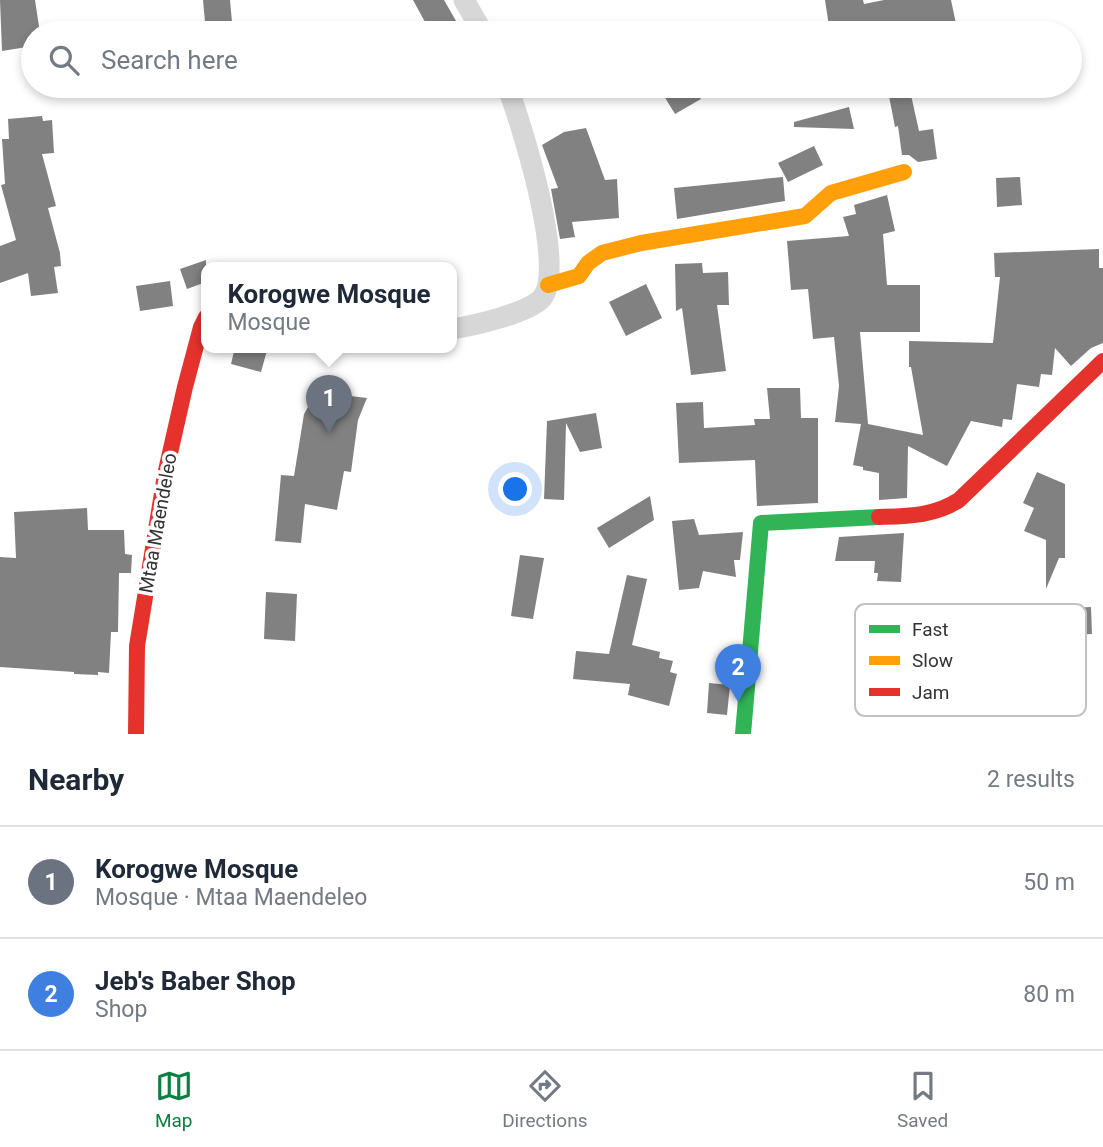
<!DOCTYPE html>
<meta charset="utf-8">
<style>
:root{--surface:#fff;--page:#f2f2f3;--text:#1f2937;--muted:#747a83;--line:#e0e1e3;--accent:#0b8043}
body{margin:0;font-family:Roboto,sans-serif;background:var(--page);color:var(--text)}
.you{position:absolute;left:516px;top:490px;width:24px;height:24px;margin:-18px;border:5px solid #fff;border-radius:50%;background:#1a73e8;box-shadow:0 0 0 10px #1a73e833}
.badge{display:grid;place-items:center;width:46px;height:46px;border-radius:50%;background:var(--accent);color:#fff;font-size:23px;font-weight:700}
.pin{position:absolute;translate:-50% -58px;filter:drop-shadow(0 2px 4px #0008)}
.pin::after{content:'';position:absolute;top:37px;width:24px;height:21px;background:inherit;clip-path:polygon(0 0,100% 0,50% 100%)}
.popup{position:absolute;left:201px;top:262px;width:256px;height:91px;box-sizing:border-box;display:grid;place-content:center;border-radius:14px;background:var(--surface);filter:drop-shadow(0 2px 5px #0005);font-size:23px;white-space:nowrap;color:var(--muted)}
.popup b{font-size:26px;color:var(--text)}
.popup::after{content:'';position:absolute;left:50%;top:100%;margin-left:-14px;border:14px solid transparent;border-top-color:var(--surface)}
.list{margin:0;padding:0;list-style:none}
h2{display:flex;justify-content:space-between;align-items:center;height:91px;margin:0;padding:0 28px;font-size:30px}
h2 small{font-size:23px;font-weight:400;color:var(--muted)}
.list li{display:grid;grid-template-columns:46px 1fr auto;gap:21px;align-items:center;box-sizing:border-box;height:112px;padding:0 28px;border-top:2px solid var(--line)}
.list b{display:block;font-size:26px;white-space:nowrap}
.list p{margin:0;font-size:23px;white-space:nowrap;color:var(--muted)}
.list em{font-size:23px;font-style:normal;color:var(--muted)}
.icon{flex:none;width:38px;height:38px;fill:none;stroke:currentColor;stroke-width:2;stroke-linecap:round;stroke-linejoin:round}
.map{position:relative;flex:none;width:1103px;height:734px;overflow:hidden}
.search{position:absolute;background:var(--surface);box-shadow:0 4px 10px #0003;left:21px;right:21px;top:21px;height:77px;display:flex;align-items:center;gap:18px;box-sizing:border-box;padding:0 24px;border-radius:38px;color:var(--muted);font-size:26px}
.sheet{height:315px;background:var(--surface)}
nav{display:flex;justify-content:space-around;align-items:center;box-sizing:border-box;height:98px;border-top:2px solid var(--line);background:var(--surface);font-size:19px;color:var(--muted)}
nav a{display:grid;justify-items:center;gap:4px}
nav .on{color:var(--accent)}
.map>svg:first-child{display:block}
.building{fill:#818181}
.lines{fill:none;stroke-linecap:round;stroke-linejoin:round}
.street{stroke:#d7d7d7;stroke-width:21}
.fast{stroke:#30b455;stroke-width:16}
.slow{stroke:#ff9f0a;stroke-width:16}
.jam{stroke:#e5322d;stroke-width:16}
.labels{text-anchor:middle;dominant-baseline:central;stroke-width:7;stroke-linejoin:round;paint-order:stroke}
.street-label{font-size:19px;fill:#333;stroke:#fff}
.key{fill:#fff;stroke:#c2c2c2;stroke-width:2}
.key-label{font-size:19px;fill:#333}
</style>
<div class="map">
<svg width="1103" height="734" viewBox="0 0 1103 734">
<rect width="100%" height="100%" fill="#fff"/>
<path class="building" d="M0 0H35L40 33H33V46L2 51Z
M203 0H230L233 33H206Z
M413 0H444L463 33H431Z
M825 0H863L864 4 884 0H951L958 33H920L919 27 888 33H830Z
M682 86H693L701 99 675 114 664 96Z
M887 86H909L919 131 933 129 937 159 918 162 909 155H902L898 126 895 127Z
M849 107 854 129 794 127V122Z
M42 116 43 121 52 120 54 153 42 154 56 206 48 208 60 253 61 266 54 267 58 293 31 296 28 273 0 283V246L16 240 1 185 5 184 2 139H9L8 119Z
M586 128 605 180 617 179 619 218 572 222 575 237 560 239 551 189 558 188 542 145 564 132Z
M814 146 823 165 788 182 778 163Z
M783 177 785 201 677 219 674 188Z
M1020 177 1022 205 997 207 996 178Z
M887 195 895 231 883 234 887 285H920V332H860L868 424 923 435 911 367H909V341L993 343 1000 277H995L994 253 1099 249V268H1103V343L1091 348 1071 366 1055 348 1052 375 1041 374 1039 387 1017 384 1012 420 1003 419 1002 427 971 421 947 466 908 446 907 498 879 500V473L863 470V467L853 465 861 424 835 422 839 386 834 337 813 339 808 289 791 290 787 241 849 236 843 217 856 214 854 205Z
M206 260V282L187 289 180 269Z
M702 263 703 273 728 272 729 305H717L726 371 691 375 682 308 676 311 675 264Z
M170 281 173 306 140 311 136 286Z
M646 284 662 318 626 336 609 302Z
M235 347H268L261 372 231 364Z
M767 388H800L801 418H818V503L757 506 755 460 679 463 676 403 703 402 704 428 755 425 754 419H770Z
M317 392 367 398 358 420 351 472 344 471 337 510 305 504 301 543 275 541 281 475 294 476 304 414Z
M596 413 602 448 580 452 566 423 564 500 544 499 547 421Z
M1037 472 1065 484V558H1059L1046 589V540L1024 531 1034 508 1023 503Z
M650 496 654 520 609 548 597 528Z
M87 508 88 530H124L125 554 132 555 131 573H119L118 632H111L109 673 98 672V675L74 674V672L0 667V557L16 558 14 512Z
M694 519 699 535 743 532 740 560H734L736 577 703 571 699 588 679 590 672 521Z
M904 533 901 582 877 581 878 573H874L875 561H835L839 537Z
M520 555 544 558 533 619 511 616Z
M627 575 647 579 632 645 660 652 659 658 673 661 670 672 677 674 669 706 628 695 630 684 573 679 576 651 609 654Z
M266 592 297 594 295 641 264 639Z
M1091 607 1092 634 1046 636V609Z
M994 633V652L970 653 969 634Z
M709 683 730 685 727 715 707 713Z"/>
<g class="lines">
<path class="street" d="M464 0 483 33
M452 329C472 326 529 313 542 298 567 268 521 122 507 86"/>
<path class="fast" d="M743 734 761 523 879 517"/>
<path class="slow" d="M548 285 579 276 588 263 602 253 641 243 805 216 831 193 904 172"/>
<path class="jam" d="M879 517C908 516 935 516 959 500L1103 361
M136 734 137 646 165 475 185 387 201 327 206 317"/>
</g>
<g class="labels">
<g class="street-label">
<text transform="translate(158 523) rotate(-80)">Mtaa Maendeleo</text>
</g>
</g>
<rect x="855" y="604" width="231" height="112" rx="10" class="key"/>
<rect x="869" y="625" width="31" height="8" fill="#30b455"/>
<rect x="869" y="656" width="31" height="9" fill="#ff9f0a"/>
<rect x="869" y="688" width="31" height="8" fill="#e5322d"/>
<g class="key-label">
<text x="912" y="636">Fast</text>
<text x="912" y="667">Slow</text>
<text x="912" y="699">Jam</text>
</g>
</svg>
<div class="you"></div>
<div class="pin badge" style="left:329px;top:433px;background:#6b7280">1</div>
<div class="popup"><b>Korogwe Mosque</b>Mosque</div>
<div class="pin badge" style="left:738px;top:702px;background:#3f7fe0">2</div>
<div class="search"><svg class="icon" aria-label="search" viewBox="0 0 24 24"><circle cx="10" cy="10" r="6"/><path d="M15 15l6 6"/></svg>Search here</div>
</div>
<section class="sheet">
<h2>Nearby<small>2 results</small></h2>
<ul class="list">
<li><span class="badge" style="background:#6b7280">1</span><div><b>Korogwe Mosque</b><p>Mosque · Mtaa Maendeleo</p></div><em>50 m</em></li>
<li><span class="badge" style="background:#3f7fe0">2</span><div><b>Jeb's Baber Shop</b><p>Shop</p></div><em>80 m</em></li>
</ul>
</section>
<nav>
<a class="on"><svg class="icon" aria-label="map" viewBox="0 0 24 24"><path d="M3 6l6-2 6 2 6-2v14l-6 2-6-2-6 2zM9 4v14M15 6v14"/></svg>Map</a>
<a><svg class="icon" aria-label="directions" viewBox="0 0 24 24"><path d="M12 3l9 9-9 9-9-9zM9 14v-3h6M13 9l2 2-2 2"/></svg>Directions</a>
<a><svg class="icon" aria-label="saved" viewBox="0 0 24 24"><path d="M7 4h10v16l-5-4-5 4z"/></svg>Saved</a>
</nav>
